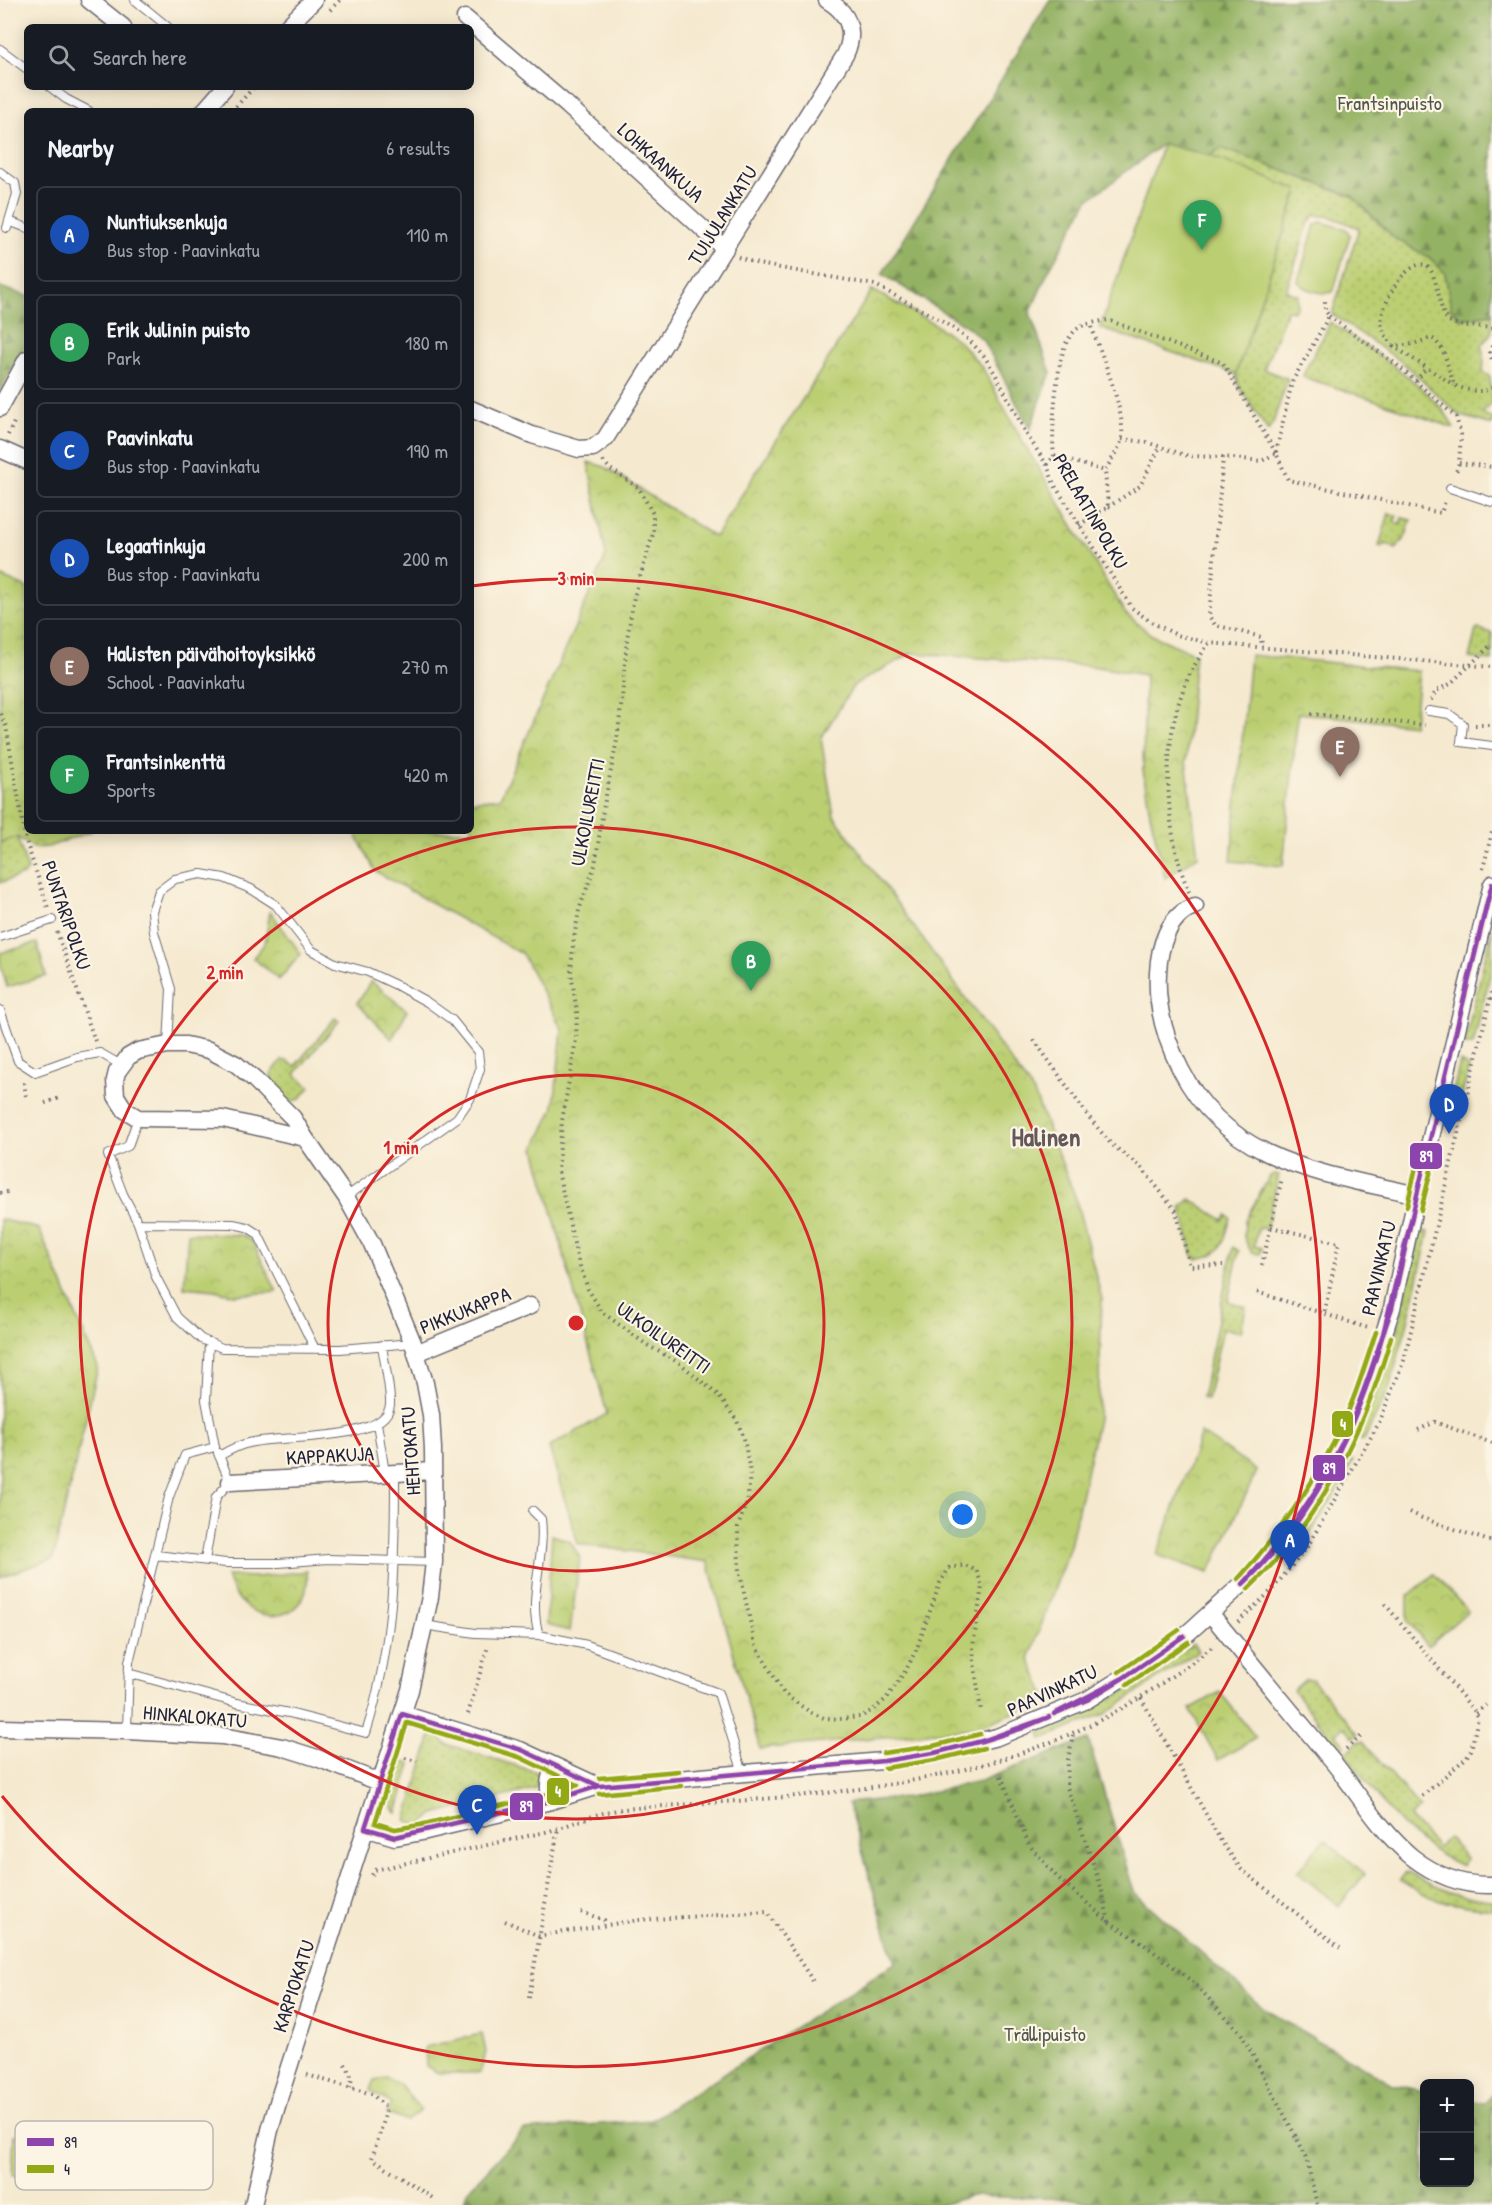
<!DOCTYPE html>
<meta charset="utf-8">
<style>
:root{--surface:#171b24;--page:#242831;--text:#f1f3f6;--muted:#9ea1a6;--line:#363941;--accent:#b45309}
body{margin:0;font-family:"Patrick Hand",sans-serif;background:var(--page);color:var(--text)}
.controls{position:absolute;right:18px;bottom:18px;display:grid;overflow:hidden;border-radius:9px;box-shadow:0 3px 15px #0003}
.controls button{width:54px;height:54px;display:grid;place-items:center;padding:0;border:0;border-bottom:2px solid var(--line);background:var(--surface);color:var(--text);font:30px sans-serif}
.you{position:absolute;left:963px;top:1515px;width:21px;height:21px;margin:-15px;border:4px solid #fff;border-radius:50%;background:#1a73e8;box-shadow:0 0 0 9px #1a73e833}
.badge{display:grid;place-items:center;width:39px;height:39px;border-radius:50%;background:var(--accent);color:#fff;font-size:20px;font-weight:700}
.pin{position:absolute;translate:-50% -50px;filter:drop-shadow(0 2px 3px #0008)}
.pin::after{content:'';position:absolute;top:32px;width:21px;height:18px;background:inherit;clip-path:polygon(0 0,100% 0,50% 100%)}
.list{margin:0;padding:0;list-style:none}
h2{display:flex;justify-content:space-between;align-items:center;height:78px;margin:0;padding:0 24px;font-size:26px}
h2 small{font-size:20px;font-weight:400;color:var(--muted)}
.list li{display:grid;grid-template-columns:39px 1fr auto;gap:18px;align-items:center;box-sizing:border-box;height:96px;margin:0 12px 12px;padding:0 12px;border:2px solid var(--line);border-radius:9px}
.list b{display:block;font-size:22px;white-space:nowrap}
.list p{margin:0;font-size:20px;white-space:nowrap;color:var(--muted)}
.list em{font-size:20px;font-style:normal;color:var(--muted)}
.icon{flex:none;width:33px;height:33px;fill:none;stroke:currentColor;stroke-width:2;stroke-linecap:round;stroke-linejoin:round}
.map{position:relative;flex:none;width:1492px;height:2205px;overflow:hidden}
.search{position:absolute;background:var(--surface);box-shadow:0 3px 15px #0003;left:24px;top:24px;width:450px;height:66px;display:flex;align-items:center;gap:15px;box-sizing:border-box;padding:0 21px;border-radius:9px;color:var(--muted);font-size:22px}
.panel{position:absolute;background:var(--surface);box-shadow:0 3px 15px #0003;left:24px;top:108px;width:450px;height:726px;border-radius:9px}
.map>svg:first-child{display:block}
.grass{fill:url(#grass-dots);stroke:#6e7856;stroke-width:1.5}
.forest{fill:url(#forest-firs);stroke:#5b6a50;stroke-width:1.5}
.park{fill:url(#park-crowns);stroke:#6e7856;stroke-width:1.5}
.pitch{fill:#bbcf72;stroke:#6e7856;stroke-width:1.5}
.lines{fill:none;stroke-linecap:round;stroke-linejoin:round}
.lane-casing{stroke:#6c686f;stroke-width:10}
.street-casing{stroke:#6c686f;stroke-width:19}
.path{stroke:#6c686f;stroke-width:4;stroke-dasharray:1.5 4.5;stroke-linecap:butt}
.lane{stroke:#fff;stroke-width:8}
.street{stroke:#fff;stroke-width:16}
.bus-1-casing{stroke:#fcf5e5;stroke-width:9}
.bus-2-casing{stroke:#fcf5e5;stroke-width:9}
.bus-1{stroke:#8e44ad;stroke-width:4.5}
.bus-2{stroke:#93a815;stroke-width:4.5}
.ring{fill:none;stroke:#d62828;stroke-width:3}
.labels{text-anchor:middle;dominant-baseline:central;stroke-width:4.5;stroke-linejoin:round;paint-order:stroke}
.park-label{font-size:20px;fill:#50564c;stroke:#fcf5e5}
.street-label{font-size:20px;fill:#22223b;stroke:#fcf5e5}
.district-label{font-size:26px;font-weight:bold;fill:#64585a;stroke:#fcf5e5}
.key{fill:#fcf5e5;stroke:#bbb6b2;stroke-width:1.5}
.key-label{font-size:16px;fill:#22223b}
.centre{fill:#d62828;stroke:#fcf5e5;stroke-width:3}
.ring-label{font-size:18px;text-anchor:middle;font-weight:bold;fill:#d62828;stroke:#fcf5e5;stroke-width:4.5;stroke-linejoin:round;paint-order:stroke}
.line-badge{stroke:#fcf5e5;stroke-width:2}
.badge-label{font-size:16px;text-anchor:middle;font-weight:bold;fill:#fff}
</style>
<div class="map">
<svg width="1492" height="2205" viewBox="0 0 1492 2205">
<defs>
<pattern id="grass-dots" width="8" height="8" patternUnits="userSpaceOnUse" patternTransform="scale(1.5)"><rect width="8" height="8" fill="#bbcf72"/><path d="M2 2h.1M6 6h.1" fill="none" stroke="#a0b164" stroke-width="1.8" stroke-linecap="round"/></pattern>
<pattern id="forest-firs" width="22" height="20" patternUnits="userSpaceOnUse" patternTransform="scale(1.5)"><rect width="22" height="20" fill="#94b264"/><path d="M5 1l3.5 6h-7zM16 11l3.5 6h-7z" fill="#789054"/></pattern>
<pattern id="park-crowns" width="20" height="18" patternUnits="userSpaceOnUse" patternTransform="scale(1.5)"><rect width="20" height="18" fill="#bbcf72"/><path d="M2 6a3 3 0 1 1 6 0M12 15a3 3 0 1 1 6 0" fill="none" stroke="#a0b164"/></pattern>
</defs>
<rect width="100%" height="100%" fill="#fcf5e5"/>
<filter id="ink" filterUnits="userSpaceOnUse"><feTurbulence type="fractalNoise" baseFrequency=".0167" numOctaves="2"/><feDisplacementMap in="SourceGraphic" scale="12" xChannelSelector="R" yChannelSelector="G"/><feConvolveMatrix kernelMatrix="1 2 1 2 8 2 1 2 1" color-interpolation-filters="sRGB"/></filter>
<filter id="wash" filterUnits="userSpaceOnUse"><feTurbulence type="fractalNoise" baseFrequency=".008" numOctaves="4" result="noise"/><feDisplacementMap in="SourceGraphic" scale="24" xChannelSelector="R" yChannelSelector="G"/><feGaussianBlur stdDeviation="1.35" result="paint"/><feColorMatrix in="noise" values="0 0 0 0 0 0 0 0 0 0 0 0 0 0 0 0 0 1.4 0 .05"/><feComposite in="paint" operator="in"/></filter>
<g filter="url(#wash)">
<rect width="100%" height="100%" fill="#f5e9cf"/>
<path class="grass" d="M1221 148 1352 196 1394 238 1429 257 1445 273 1451 308 1462 319 1492 314V332L1482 345 1484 362 1483 372 1490 377 1492 403 1482 414 1492 418V425L1459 415 1403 363 1332 314 1359 228 1331 217 1315 215 1309 222 1286 291 1298 295 1297 307 1294 311 1287 310 1264 369 1288 379 1273 423 1268 431 1239 387 1236 374 1298 190 1210 156Z
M1330 322C1365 346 1438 390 1454 428L1396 408V407L1303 377C1309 357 1323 342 1330 322Z
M1389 513 1397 516 1394 522 1400 524 1402 518 1411 520 1406 536 1396 549 1386 544 1382 547 1379 546Z
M1479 629 1492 633V661L1469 658 1476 630Z
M0 731 17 837 28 870 23 875 0 883Z
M1492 929V967L1473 1045H1464Z
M335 1018 339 1021 295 1074 310 1087 300 1099 289 1102 271 1083V1074L282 1060 287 1061 295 1066Z
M1460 1062 1469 1067 1456 1121 1447 1119Z
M1275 1174 1279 1175 1266 1229 1258 1228 1254 1246 1262 1248 1260 1254 1252 1253 1244 1237 1245 1220 1270 1176Z
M1190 1199 1223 1220 1227 1215 1231 1218C1222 1244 1226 1254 1197 1259L1193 1256 1181 1208Z
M1421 1230 1429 1232 1407 1325 1389 1389 1364 1440H1360L1357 1435 1373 1399 1397 1332Z
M1233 1247 1239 1251 1228 1301 1246 1307 1241 1332 1223 1328 1207 1399 1202 1398Z
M1345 1461H1353L1338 1490 1309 1536 1303 1531Z
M1193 1644 1198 1651 1105 1714 1042 1739 1040 1733 1129 1689Z
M1306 1679H1312L1358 1734 1354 1738 1345 1727 1336 1734 1345 1745 1340 1749 1293 1690Z
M432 1732 438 1735 446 1744 536 1772 540 1777 539 1784 534 1789 434 1814 423 1824 417 1825 406 1820Z
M1359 1741H1363L1420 1808 1410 1818 1437 1847 1448 1838 1450 1839 1466 1859 1463 1866C1410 1846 1378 1797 1345 1754Z
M398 1761 411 1764 397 1813C383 1796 392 1779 398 1761Z
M1406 1872C1436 1888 1457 1898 1492 1900V1909C1455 1905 1431 1902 1400 1880Z"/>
<path class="forest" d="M1050 0H1492V314L1462 319 1451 308 1445 273 1429 257 1394 238 1352 196 1221 148 1210 156 1163 144 1088 200 1047 274 1030 313 1051 373 1030 429 984 341 968 327 882 274Z
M0 287 27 296V342L0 391Z
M1088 1739 1134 1892 1264 2009 1392 2084 1424 2091V2182H1470V2100L1484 2103 1492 2094V2205H1107L1073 2199 969 2196 941 2205H463L467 2191 524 2130 652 2120 895 1963 848 1803 908 1797 980 1781Z"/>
<path class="park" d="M872 290 931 322 959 341 982 367 1024 444 1125 613 1152 635 1195 654 1186 761 1198 856 1165 878 1150 814 1143 770 1145 675 1091 666 912 653 854 685 821 738 834 816 1034 1093 1075 1196 1102 1299 1098 1419 1070 1546 1029 1659 1048 1699 976 1728 760 1749 708 1562 578 1544 549 1447 607 1414 535 1148 554 1107 562 1029 522 954 375 871 354 831H471V801L500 798 606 556 588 462 605 467 715 537Z
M0 576 27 588V831H92L48 847 34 848 17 837 0 843Z
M1250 655 1419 671 1414 725 1298 713 1283 866 1231 861Z
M270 911 301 954 279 980 253 958 265 943Z
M37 943 46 976 7 987 0 963V953Z
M371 981 407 1011 392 1039 357 1003Z
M0 1219 39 1229 98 1367 53 1559 0 1577Z
M188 1233 242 1235 252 1241 277 1292 234 1295 215 1290 184 1287Z
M1201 1433 1257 1471 1209 1573 1157 1555Z
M552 1535 570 1541 580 1558 570 1631 546 1625Z
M307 1571C313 1626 243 1633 227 1576L257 1577Z
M1434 1574 1468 1611 1428 1646 1408 1621V1596Z
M1220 1692 1256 1738 1218 1760 1190 1709Z
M1325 1839 1365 1874 1339 1906 1297 1872Z
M482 2034 486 2052 480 2073H438L426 2066 425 2047Z
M387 2078 399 2084 421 2110 406 2121 387 2114 391 2104 370 2090 374 2080Z
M14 2135 37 2136 35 2176 12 2175Z"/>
<path class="pitch" d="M1163 144 1210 156 1298 190 1236 374 1100 328Z
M1321 222 1346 229 1350 235 1333 292C1322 295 1304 290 1298 281L1315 225Z"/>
</g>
<g filter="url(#ink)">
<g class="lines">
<g class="lane-casing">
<path id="lane" d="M135 0 168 27
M0 49 27 69
M50 87 66 99 89 111
M0 172 15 183 17 194 7 228
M9 221 27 228
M1450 488 1492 502
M1429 711 1449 714 1463 724 1461 742 1492 746
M0 937 52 920
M0 1010 18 1061 35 1072 77 1057 100 1053 121 1065
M168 1045 171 989 154 932 152 911 159 891 175 879 201 874 224 878 251 889 276 905 311 950 335 963 368 972 398 986 427 1002 452 1020 478 1052 480 1069 470 1099 457 1118 346 1197
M138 1118 128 1146 108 1155 123 1194 138 1223 156 1277 177 1317 201 1339 222 1348 340 1349 413 1343
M138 1223 233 1224 247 1227 258 1234 315 1349
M377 1423 385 1473
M219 1456C228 1451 238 1445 249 1443 277 1435 386 1443 390 1405 391 1390 384 1361 382 1345
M533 1511 541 1519C546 1557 527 1597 539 1635
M156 1555 226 1563H279L328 1559 434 1562
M205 1560 216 1497 230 1482 218 1453
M424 1625 475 1633 539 1635 587 1645 718 1693 743 1773
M128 1673 237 1703 289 1713 366 1733C394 1645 395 1564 395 1473
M127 1731 129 1662 169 1497 185 1455 215 1447 206 1400 209 1342"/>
</g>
<g class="street-casing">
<path id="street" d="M89 0 123 27
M465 18 568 106 725 249
M287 27 314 0
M204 111 225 87
M0 408 27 359
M471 409 532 435 579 449 593 448 605 439 845 55C856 32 849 13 827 0
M0 449 27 461
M1195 906C1168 915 1159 947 1158 973 1156 1008 1165 1039 1181 1070 1229 1164 1324 1173 1417 1195
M416 1353 530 1306
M230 1482 433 1471
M1211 1614C1251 1664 1292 1713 1333 1762 1359 1794 1380 1831 1412 1857 1435 1875 1462 1886 1492 1885
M402 1714 520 1750 598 1786
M0 1728 127 1731 222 1736 282 1747 317 1758 379 1782
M551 1801C547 1788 549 1778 554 1766
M365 1828 395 1837 422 1832 551 1801 598 1786 882 1761 934 1753 997 1737 1087 1700 1151 1660 1189 1632 1259 1569 1275 1549 1331 1463 1355 1415 1377 1355 1392 1308 1414 1208 1492 884
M253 2205 270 2130 281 2092 410 1690 430 1597 434 1562 433 1449 431 1415 425 1383 413 1343 372 1244 346 1197 305 1138 293 1118 255 1080 236 1064 209 1050 186 1045H168L138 1051 128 1057 117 1072 115 1080 116 1096 125 1110 138 1118 223 1119 305 1138"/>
</g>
<path class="path" d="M330 10 340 0
M232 111 254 87
M738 257 758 264 875 285 931 315 953 328 970 341 984 356 996 375 1027 435 1047 465 1054 484 1132 608 1151 622 1177 635 1209 643 1492 667
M1329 316 1397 365 1456 417 1461 435 1459 463 1455 475
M1492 329C1478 324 1459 329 1448 320 1434 308 1441 246 1409 270 1397 279 1389 295 1384 309 1378 325 1383 333 1393 346L1413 344 1431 338 1435 340 1443 350 1454 385C1466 390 1480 394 1492 388
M1393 346 1454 385
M1492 346 1490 352 1492 360
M1416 381 1426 368
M8 435 15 420
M1122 439 1146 442 1188 456 1223 457 1262 461 1276 453 1288 480 1441 513 1446 499
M1276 452 1292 382 1329 316 1325 310V301
M1054 456C1051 434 1056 371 1064 349 1065 343 1072 333 1077 329 1085 323 1098 322 1108 320L1223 363 1276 453
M1223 457 1209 616 1215 625 1261 637 1262 647
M603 461 610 469 638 487 653 514V534L634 597 627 639 622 699 617 740 603 810 595 865 579 910 573 944 571 972 577 1013 576 1040 562 1121 558 1171 577 1257 588 1289 602 1312 647 1345 681 1364 719 1396 737 1421 744 1438 750 1472 748 1498 738 1527 739 1569 755 1644 784 1694 810 1712 824 1718 840 1719 860 1717 873 1710 886 1699 906 1670 917 1648 940 1583 949 1568 965 1565 977 1571 982 1586 973 1647 974 1662 981 1711
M1459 463 1492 467
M1047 465 1054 456 1105 471C1110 461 1121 447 1122 437 1125 409 1100 351 1090 323
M1108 507 1140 486 1160 447
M1079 525 1108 507 1105 471
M1431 700 1436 691 1450 684 1492 644
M0 714 6 726 26 841 48 908
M1311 714 1425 725
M1475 725H1492
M1483 869 1492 832
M1189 892C1164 832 1160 743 1186 683 1191 669 1201 655 1209 643
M57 932 95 1041
M1034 1040 1088 1116 1111 1144 1141 1167 1176 1211 1190 1266 1223 1265
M26 1096 24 1083 26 1080
M45 1103 60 1098
M0 1193 8 1192
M1271 1227 1339 1243 1324 1314
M1262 1265 1282 1178
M1257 1292 1368 1328
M1418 1430 1435 1422 1492 1443
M1410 1512 1422 1518 1492 1542
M1385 1604 1476 1713 1478 1718 1471 1750 1466 1758 1420 1798
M1238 1622 1270 1592 1306 1549 1379 1423 1404 1360 1492 991
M1141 1698 1221 1841 1241 1869 1340 1948
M1476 1713 1486 1705
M468 1714 488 1646
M1073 1735 1068 1760 1067 1787 1101 1887 1109 1922
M1346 1749 1364 1734
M405 1758 417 1761
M1001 1776 1029 1845 1057 1877 1109 1922 1141 1942 1193 1982 1241 2033 1306 2156 1317 2205
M372 1875 375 1870 550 1831 599 1814 622 1809C807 1795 1003 1794 1162 1683 1179 1671 1198 1660 1213 1646
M581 1912 604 1920 606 1925
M505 1921 539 1936 638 1920 767 1912 815 1984
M529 1998 558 1828
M345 2064 352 2078 350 2087
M307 2075 372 2094 386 2108 384 2120 372 2158 434 2199"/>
<use href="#lane" class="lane"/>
<use href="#street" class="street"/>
<g class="bus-1-casing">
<path id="bus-1" d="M1492 884 1426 1156 1487 902Z
M1414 1208 1426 1156
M1414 1208 1426 1156
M1383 1334 1414 1208
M1383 1334 1392 1308 1414 1208
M1243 1584C1282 1542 1318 1494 1343 1441 1359 1407 1371 1371 1383 1334
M1243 1584C1313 1519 1358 1425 1383 1334
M1123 1678 1184 1636
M1123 1678 1184 1636
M402 1714 522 1750 599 1786 551 1801 395 1837 365 1828Z
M1054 1714 1123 1678
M1054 1714 1087 1700 1123 1678
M982 1741 1049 1717
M982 1741 1023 1728 1049 1717
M934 1753 982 1741
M934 1753 982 1741
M884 1761 934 1753
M884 1761 934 1753
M680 1779 884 1761
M680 1779 884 1761
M599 1786 680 1779
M599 1786 680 1779"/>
</g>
<g class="bus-2-casing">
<path id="bus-2" d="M1407 1206 1419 1154
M1421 1210 1434 1158
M1238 1579C1276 1537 1310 1490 1335 1440 1353 1405 1364 1368 1376 1332
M1248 1589C1319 1523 1365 1428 1391 1337
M1119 1672 1179 1630
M1127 1685 1188 1642
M407 1723 519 1757 578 1785 549 1794 420 1825 395 1829 375 1823Z
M883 1753 933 1746 980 1734
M885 1768 935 1760 984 1748
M599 1778 679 1771
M599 1794 681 1786"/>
</g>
<use href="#bus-1" class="bus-1"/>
<use href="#bus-2" class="bus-2"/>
</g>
</g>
<g class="ring">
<circle cx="576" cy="1323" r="248"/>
<circle cx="576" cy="1323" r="496"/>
<path d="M472 586A744 744 0 1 1 2 1796"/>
</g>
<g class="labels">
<g class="park-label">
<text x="1390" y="102">Frantsinpuisto</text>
<text x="1045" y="2033">Trällipuisto</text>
</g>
<g class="street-label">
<text transform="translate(661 162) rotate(42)">LOHKAANKUJA</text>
<text transform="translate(722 215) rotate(-58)">TUIJULANKATU</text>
<text transform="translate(1091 511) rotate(60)">PRELAATINPOLKU</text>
<text transform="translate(587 812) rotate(-79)">ULKOILUREITTI</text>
<text transform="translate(67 915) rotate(71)">PUNTARIPOLKU</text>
<text transform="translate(1378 1268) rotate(-77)">PAAVINKATU</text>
<text transform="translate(465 1310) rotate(-22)">PIKKUKAPPA</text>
<text transform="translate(664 1337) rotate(35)">ULKOILUREITTI</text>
<text transform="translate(410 1451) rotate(-94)">HEHTOKATU</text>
<text transform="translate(330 1455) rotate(-3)">KAPPAKUJA</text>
<text transform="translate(1052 1690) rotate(-25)">PAAVINKATU</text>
<text transform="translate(195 1716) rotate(5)">HINKALOKATU</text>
<text transform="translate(293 1986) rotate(-72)">KARPIOKATU</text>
</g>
<g class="district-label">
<text x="1046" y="1136">Halinen</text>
</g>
</g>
<rect x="15" y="2121" width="198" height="69" rx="9" class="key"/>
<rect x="27" y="2138" width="27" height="8" fill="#8e44ad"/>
<rect x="27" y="2165" width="27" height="8" fill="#93a815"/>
<g class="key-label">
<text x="64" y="2148">89</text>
<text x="64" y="2175">4</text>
</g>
<circle cx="576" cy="1323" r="9" class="centre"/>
<g class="ring-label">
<text x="576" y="585">3 min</text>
<text x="225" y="979">2 min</text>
<text x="401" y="1154">1 min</text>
</g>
<g class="line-badge">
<rect x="1409" y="1142" width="34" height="28" rx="6" fill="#8e44ad"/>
<rect x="1331" y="1410" width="23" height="28" rx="6" fill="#93a815"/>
<rect x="1312" y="1454" width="34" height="28" rx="6" fill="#8e44ad"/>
<rect x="546" y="1777" width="24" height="29" rx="6" fill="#93a815"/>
<rect x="509" y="1792" width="35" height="29" rx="6" fill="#8e44ad"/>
</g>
<g class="badge-label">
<text x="1426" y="1162">89</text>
<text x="1343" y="1430">4</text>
<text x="1329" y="1474">89</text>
<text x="558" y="1797">4</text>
<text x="526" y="1812">89</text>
</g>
</svg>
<div class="controls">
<button>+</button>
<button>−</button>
</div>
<div class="you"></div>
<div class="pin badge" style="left:1290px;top:1570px;background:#1a4fb4">A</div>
<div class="pin badge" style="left:751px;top:991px;background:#2e9e5b">B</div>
<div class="pin badge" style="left:477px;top:1835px;background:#1a4fb4">C</div>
<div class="pin badge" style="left:1449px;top:1134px;background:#1a4fb4">D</div>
<div class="pin badge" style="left:1340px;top:777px;background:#8d6e63">E</div>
<div class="pin badge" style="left:1202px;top:250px;background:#2e9e5b">F</div>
<div class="search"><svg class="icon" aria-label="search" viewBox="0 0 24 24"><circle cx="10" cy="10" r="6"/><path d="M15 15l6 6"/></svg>Search here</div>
<section class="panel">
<h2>Nearby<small>6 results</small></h2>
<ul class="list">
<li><span class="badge" style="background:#1a4fb4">A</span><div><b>Nuntiuksenkuja</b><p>Bus stop · Paavinkatu</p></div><em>110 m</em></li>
<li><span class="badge" style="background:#2e9e5b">B</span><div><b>Erik Julinin puisto</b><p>Park</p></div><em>180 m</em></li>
<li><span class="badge" style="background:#1a4fb4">C</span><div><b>Paavinkatu</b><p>Bus stop · Paavinkatu</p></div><em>190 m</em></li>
<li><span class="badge" style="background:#1a4fb4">D</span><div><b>Legaatinkuja</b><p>Bus stop · Paavinkatu</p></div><em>200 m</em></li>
<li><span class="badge" style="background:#8d6e63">E</span><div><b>Halisten päivähoitoyksikkö</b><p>School · Paavinkatu</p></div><em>270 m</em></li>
<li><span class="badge" style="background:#2e9e5b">F</span><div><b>Frantsinkenttä</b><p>Sports</p></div><em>420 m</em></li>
</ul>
</section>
</div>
